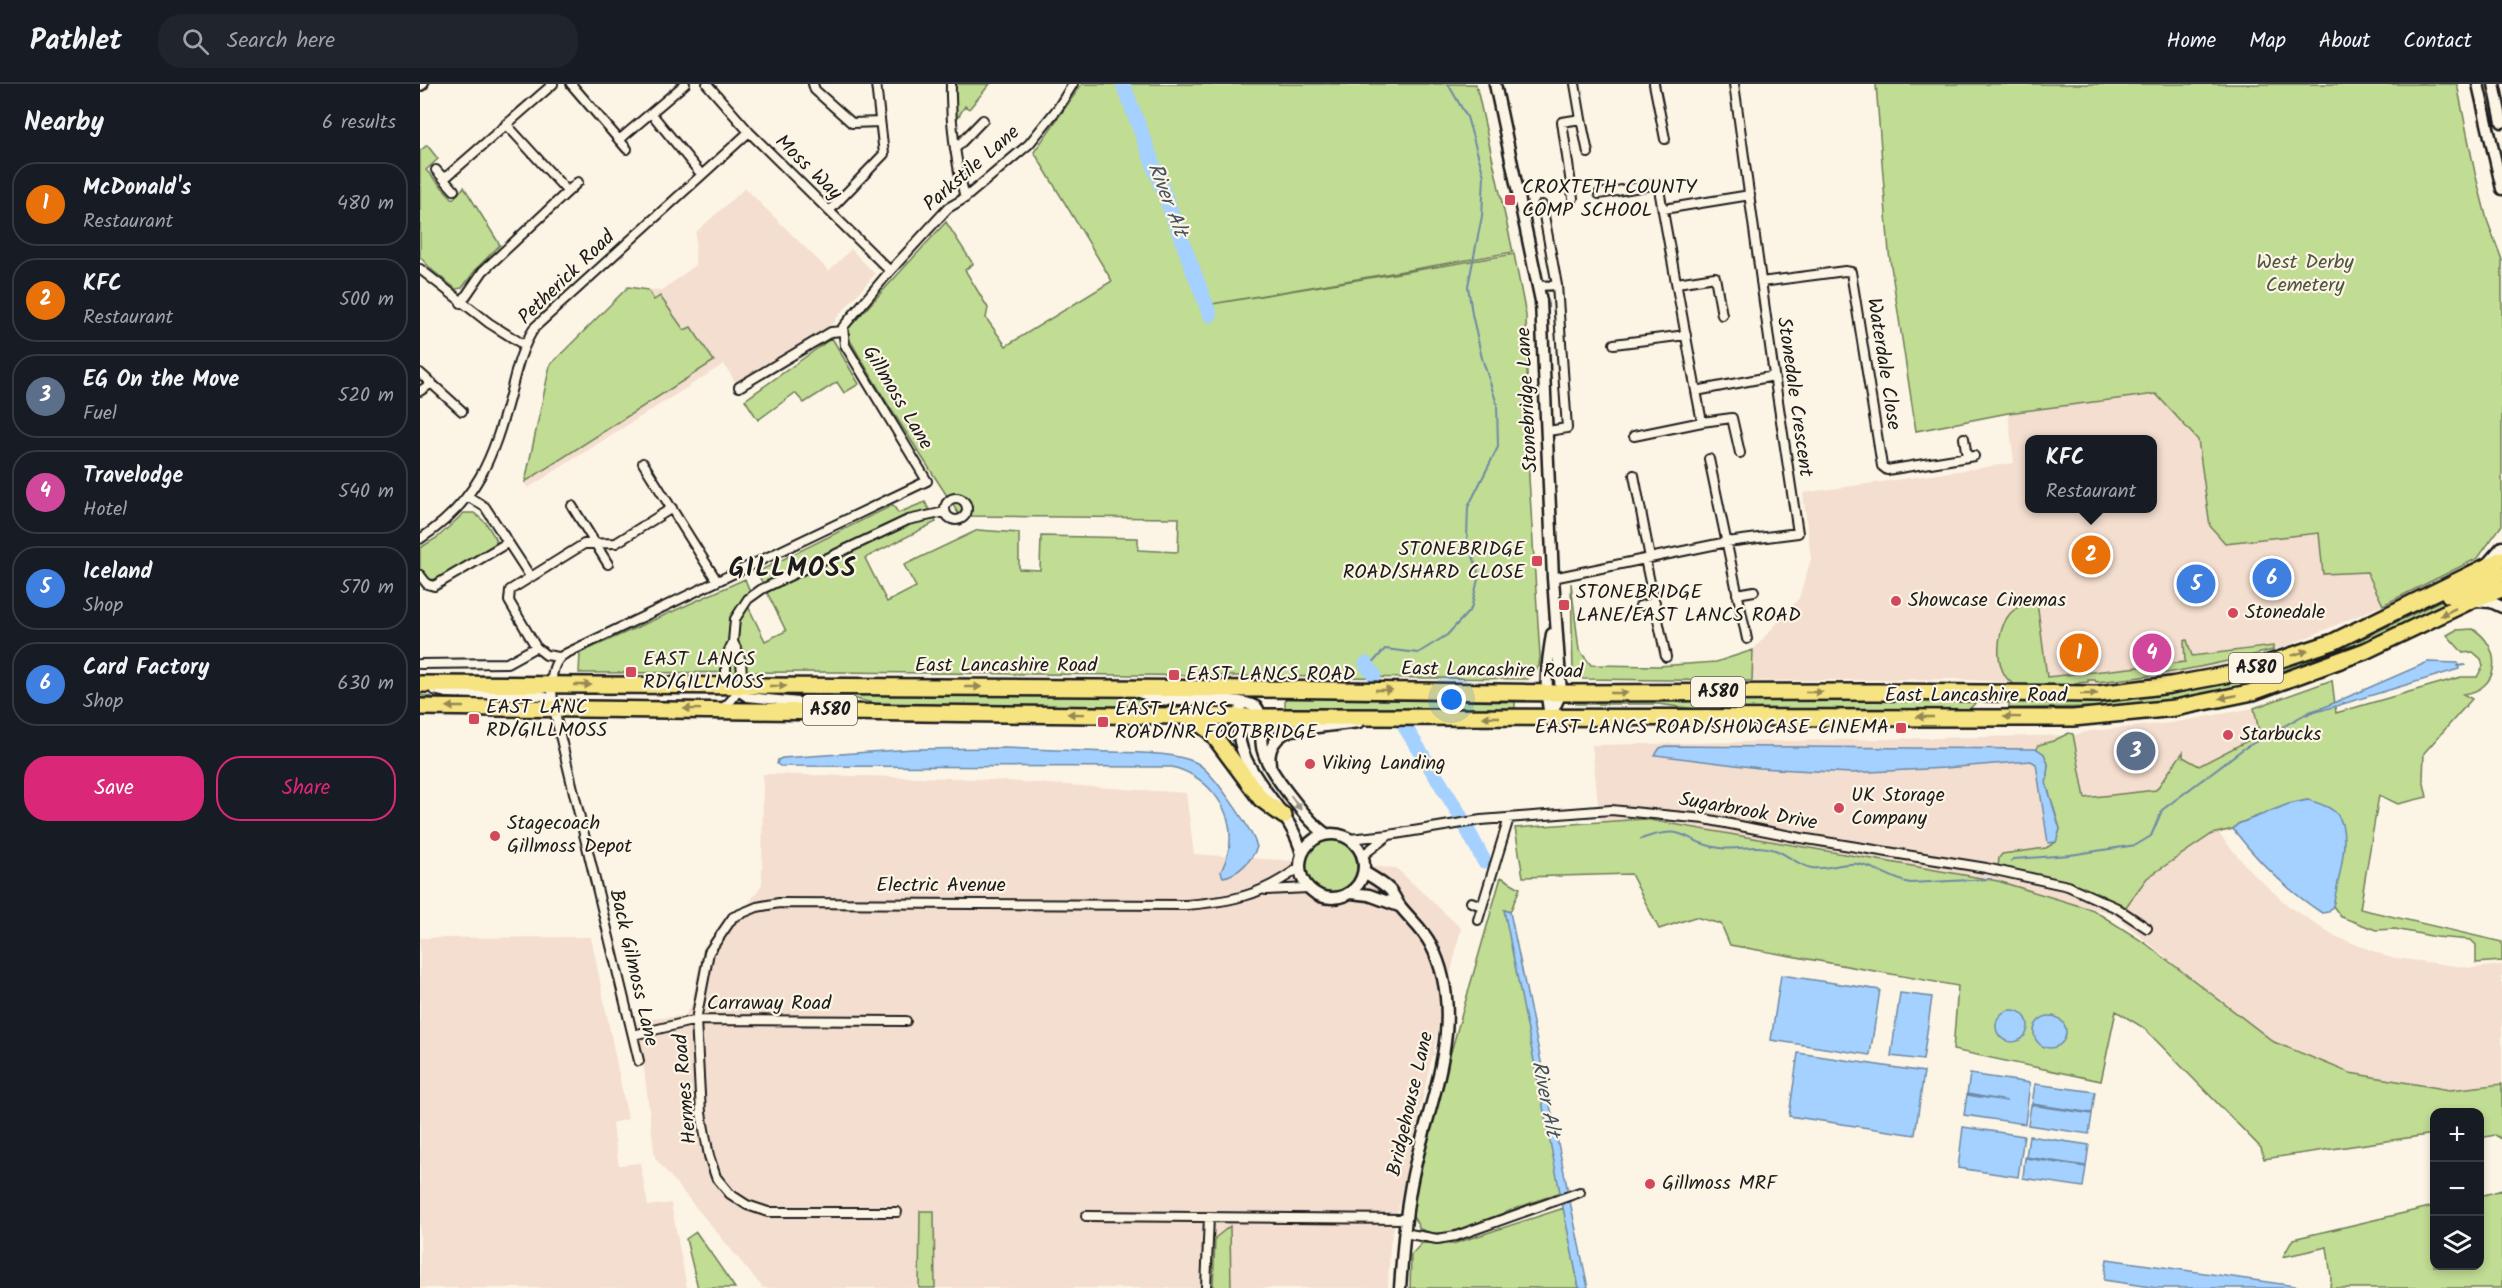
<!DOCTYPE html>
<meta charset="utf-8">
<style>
:root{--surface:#171b24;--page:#20242c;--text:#f1f3f6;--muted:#9ea1a6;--line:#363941;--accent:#db2777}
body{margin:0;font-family:Kalam,sans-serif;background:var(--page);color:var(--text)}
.controls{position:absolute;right:18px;bottom:18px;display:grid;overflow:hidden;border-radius:12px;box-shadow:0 3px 9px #0003}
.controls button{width:54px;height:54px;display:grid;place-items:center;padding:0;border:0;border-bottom:2px solid var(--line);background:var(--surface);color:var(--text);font:30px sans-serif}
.you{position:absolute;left:1032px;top:616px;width:21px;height:21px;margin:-15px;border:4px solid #fff;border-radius:50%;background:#1a73e8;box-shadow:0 0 0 9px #1a73e833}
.badge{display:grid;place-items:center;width:39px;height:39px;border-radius:50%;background:var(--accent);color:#fff;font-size:20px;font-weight:700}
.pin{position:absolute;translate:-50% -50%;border:3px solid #fff;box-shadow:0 2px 6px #0006}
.popup{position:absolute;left:1605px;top:351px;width:132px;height:78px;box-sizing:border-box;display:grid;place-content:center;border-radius:12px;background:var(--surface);filter:drop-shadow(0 2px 4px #0005);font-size:20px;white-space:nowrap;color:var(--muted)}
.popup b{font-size:22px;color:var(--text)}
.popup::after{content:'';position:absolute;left:50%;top:100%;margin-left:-12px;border:12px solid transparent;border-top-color:var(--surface)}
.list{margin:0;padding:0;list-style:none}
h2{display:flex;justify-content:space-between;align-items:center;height:78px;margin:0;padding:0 24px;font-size:26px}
h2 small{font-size:20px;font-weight:400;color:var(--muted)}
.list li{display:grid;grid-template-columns:39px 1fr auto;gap:18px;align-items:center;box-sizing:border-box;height:84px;margin:0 12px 12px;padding:0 12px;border:2px solid var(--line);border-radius:24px}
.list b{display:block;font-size:22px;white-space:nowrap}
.list p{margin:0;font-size:20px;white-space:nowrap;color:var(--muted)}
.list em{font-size:20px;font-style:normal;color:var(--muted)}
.actions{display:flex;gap:12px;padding:18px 24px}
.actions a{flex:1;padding:14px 0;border:2px solid var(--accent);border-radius:24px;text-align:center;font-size:21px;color:var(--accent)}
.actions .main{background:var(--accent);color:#fff}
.icon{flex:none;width:33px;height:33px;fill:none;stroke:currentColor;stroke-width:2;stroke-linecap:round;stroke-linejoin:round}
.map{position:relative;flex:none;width:2082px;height:1204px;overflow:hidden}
header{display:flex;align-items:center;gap:36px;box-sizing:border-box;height:84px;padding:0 30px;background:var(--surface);border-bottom:2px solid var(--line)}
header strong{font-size:28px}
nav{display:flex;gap:33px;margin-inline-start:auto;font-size:21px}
.search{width:420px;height:54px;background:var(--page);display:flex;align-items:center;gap:15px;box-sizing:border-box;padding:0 21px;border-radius:24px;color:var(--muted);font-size:22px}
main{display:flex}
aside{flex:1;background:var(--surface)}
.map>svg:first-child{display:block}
.built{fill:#f4decf;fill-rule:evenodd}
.green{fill:#c1dc93;stroke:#6e7c58;stroke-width:1.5}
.water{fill:#a4d1ff;stroke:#6e89a4;stroke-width:1.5}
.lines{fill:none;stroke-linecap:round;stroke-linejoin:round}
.stream{stroke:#6e89a4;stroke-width:2}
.river{stroke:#a4d1ff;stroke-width:15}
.street-casing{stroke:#1c1c1c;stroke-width:12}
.secondary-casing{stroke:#1c1c1c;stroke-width:15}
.highway-casing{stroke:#1c1c1c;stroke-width:20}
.street{stroke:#fcf5e5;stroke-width:8}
.secondary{stroke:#fcf5e5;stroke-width:10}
.highway{stroke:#f6e381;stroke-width:15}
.oneway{fill:#948954}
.oneway2{fill:#97938b}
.poi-dot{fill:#d1495b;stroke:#fcf5e5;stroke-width:2}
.labels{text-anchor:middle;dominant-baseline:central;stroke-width:4.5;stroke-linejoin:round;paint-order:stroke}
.shield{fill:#fcf5e5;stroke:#5f5d58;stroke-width:1.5}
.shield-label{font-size:18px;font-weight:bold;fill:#1c1c1c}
.street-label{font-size:20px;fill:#1c1c1c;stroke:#fcf5e5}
.poi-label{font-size:20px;fill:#1c1c1c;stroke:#fcf5e5;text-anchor:start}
.park-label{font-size:20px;fill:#4e5640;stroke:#fcf5e5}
.water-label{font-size:21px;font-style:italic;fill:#455260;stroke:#fcf5e5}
.district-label{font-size:26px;font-weight:bold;letter-spacing:1.5px;fill:#1c1c1c;stroke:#fcf5e5}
</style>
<header>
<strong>Pathlet</strong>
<div class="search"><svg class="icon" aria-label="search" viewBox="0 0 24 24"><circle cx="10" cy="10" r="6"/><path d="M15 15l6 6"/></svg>Search here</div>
<nav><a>Home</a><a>Map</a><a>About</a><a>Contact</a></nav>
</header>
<main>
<aside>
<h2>Nearby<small>6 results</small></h2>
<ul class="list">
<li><span class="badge" style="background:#e8710a">1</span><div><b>McDonald's</b><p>Restaurant</p></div><em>480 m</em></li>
<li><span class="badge" style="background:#e8710a">2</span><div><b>KFC</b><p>Restaurant</p></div><em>500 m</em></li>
<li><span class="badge" style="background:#5c6f8a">3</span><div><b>EG On the Move</b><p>Fuel</p></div><em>520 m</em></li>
<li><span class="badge" style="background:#d1479c">4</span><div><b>Travelodge</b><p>Hotel</p></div><em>540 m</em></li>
<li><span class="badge" style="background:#3f7fe0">5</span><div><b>Iceland</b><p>Shop</p></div><em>570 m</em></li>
<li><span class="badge" style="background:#3f7fe0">6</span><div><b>Card Factory</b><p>Shop</p></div><em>630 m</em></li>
</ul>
<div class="actions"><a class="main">Save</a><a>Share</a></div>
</aside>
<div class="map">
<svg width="2082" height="1204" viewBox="0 0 2082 1204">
<rect width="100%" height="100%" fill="#fcf5e5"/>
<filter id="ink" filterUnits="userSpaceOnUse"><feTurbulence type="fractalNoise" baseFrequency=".0167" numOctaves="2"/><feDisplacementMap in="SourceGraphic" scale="12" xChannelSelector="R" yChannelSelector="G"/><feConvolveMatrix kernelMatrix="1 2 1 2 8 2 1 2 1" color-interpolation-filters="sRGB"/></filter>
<g filter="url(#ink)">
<path class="built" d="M325 104 409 187 431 165 455 190 415 236 416 237 319 304 304 280 108 404 105 400 135 283 213 205 243 206 275 181 276 148Z
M1736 310 1778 356 1790 442 1899 449 1947 488 1963 521 1867 562 1806 580 1718 597 1632 601 1533 595 1332 597 1333 566 1379 514 1391 475 1383 409 1594 379 1588 329ZM1610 356H1732V424H1610Z
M1834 624 1839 647 1833 654 1779 682 1763 673 1762 669 1736 706 1665 715 1660 690 1670 766 1795 745 1832 789 1871 824 1917 853 1968 873 2052 884 2082 881V999L2030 1006 1932 989 1853 958 1798 916 1692 829 1439 772 1256 740 1180 739 1172 661 1655 651 1669 647 1751 639Z
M343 690 539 694 766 709 774 770 976 784 1041 844 1014 963 1015 972H1012L970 1161 968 1204H343L235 1074 218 936 264 932 271 922 283 864 309 829 328 821 342 800Z
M171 853 208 1035 192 1039 199 1081 220 1079 228 1122 251 1119 267 1204H0V854Z"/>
<path class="green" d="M530 0H570L549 25 545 22 530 46Z
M662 0H1056L1093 168 786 221 1094 170 1106 231 1109 394 1120 572 1119 582 1108 595 413 588 159 589 160 569 325 495 333 516 327 520 345 557 366 547 337 488 473 421 478 429 505 418 516 438 445 474 467 518 496 503 484 481 558 446 599 449V485L620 486 621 452 718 454V466L758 468 759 434 540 432 467 319 425 248 526 138 553 180 545 186 568 224 566 234 586 262 692 197 614 68Z
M1456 0H2037L2055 89 2067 136 2082 176V441L2058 474 1963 521 1947 488 1903 490 1899 449 1805 459 1790 442 1778 356 1736 310 1588 329 1496 347 1469 169Z
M7 61 18 75 6 86 33 115 44 103 80 161 57 184 42 204 36 205 12 186 0 173V67Z
M208 203 228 206 234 216 240 212 264 246 271 243 294 277 105 398 130 281Z
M412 254 439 300 424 309 417 298 384 319 375 309 338 336 325 316Z
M44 429H54L66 439 77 457 75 460 15 496 6 494 0 485V464L18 453Z
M1151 499 1159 566 1171 581 1238 582 1296 578 1333 566 1332 597 1163 595 1153 588Z
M2028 513 2038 517 1955 557 1825 604 1701 626 1680 623 1589 624V617H1682L1758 607 1940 556Z
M1617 518 1627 593 1765 578 1764 557 1767 556 1772 572 1853 562V566C1795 581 1736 593 1676 598L1675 596H1668V598C1648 599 1616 608 1598 602 1573 594 1575 548 1589 531 1596 522 1606 520 1617 518Z
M2053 545C2082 562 2082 606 2043 610L2052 615 2004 669 2003 695 2007 713 1978 720 1959 711 1940 825 2082 858V877L2056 879V861L2051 856 2016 853 1975 845 1956 846 1921 833 1913 822 1924 760 1887 716 1869 720 1818 740 1813 745 1792 750 1727 794 1705 824 1656 801 1578 783 1579 774 1582 770 1626 764 1636 758 1640 745 1626 699 1628 680 1624 670 1617 665 1618 661 1633 657 1649 649 1653 650 1665 714 1736 706 1763 668V673L1779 682 1833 654 1839 647 1834 624 1912 596 1916 629 2041 593H2057L2063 582 2061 575 2053 568 2043 569 2027 551 2036 546Z
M355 608 709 610 792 621 791 624 457 620 432 614 355 612Z
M0 611 12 613 118 615 124 618H0Z
M865 613 1095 615V625L865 626Z
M1154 615 1557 617 1547 628 1290 627 1238 620H1156Z
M1224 735 1578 797 1673 826 1725 859 1854 958 1930 989 2030 1006 2082 1000V1055L2075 1051 2060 1054V1028H2014V1050L1844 1075 1841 1064 1724 944 1696 927 1681 997 1533 966 1538 902 1310 861 1301 840 1275 833 1239 845 1211 790 1103 793 1095 744Z
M885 782a26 26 0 1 1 52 0a26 26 0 1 1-52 0Z
M1081 793 1100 804 1090 828 1085 826 1141 1108 1029 1149H1012L1000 1145 992 1130 997 1095 1019 1010Z
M2082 1106V1204H1910L1911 1193 1907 1163 1863 1173 1873 1155 2014 1122V1182H2060V1112Z
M1144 1124 1159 1204H990L991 1171 1002 1159 1033 1160Z
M500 1127H514L515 1204H499Z
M810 1142 811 1204H793L795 1154Z
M276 1148 315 1204H278L266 1155Z"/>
<path class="water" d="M2008 578 2038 579 2039 585 1886 631Z
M1246 662 1617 665 1624 670 1628 680 1626 699 1640 745 1636 758 1628 759 1616 680 1611 677 1525 684 1431 689 1339 684 1235 671 1240 664Z
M583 664C619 665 656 667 693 668 719 669 751 668 775 678 791 685 832 745 837 763 832 776 818 791 803 793L801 788C805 779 810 768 810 757 812 722 785 691 752 683L360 682 357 680 358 676 362 674 493 665Z
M1888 716C1897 719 1910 722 1917 730 1933 750 1917 799 1913 822L1908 828 1902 829C1867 806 1839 779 1813 745L1818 740 1869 720Z
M1084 826 1090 828 1168 1204H1159Z
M1361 891 1460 906 1450 971 1351 956Z
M1480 909 1512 913 1503 976 1471 972Z
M1576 942a16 16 0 1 1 32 0a16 16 0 1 1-32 0Z
M1614 948a16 16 0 1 1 32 0a16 16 0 1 1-32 0Z
M1378 969 1504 988 1495 1051 1369 1032Z
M1550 990 1610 999 1605 1040 1544 1031 1547 1011 1587 1017 1547 1010Z
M1615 1000 1675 1008 1672 1029 1612 1020Z
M1611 1021 1672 1030 1669 1050 1608 1041Z
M1543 1043 1604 1052 1598 1093 1538 1084Z
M1609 1052 1669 1061 1666 1082 1606 1073Z
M1605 1074 1666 1083 1663 1103 1603 1094Z
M1687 1175 1889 1204H1737L1684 1196Z"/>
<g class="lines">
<path class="stream" d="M2037 582 2045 581
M949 583 965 565 998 569 1027 551 1051 525 1059 491 1047 454 1048 423 1078 363 1077 320 1062 274 1052 230 1048 202 1062 132 1064 92 1047 33 1028 0
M1221 755C1269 738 1261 759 1300 764 1319 767 1336 759 1355 766 1368 771 1378 781 1392 784 1407 786 1423 778 1438 780 1457 783 1471 795 1490 799L1571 795
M1591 777 1594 775 1650 771 1716 761 1731 752 1742 726 1823 665 1889 628 1902 624"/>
<path class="river" d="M703 0 790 231
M946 580 954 591
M985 643 1037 726 1064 777"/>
<g class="street-casing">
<path id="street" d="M151 0 207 65
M287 0 329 48 470 187
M393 0 395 6 432 39 460 38
M531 0C530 39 535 76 545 114
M1234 0 1245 55
M231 29 281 90
M1161 35 1168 69
M86 40 147 107
M199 56 265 0
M535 65 563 36
M16 86 34 106
M24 95 133 0
M1179 110 1238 100 1276 307 1354 292
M1153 114 1142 38 1161 35 1155 0
M1122 121 1137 201 1147 344 1128 347
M1244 125 1330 111
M409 127 464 70 456 0
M0 185 69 239 104 261
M1341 198 1425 187 1431 188 1462 382 1467 386 1554 372
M1257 199 1295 193 1302 231
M1119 202 1137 201
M41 219 63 187 158 98
M1194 260 1266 251
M0 289 42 327
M319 303 411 248 422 247
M0 307 12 299
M1276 307 1282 338 1312 334 1320 369
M1214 352 1282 338
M1544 354 1547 373
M1289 375 1327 555
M223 379 297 497
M1214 391 1230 474
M49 413 65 423 110 492
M525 425a11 11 0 1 1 22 0a11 11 0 1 1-22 0Z
M152 422 188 480
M0 455C57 418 73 374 90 311 96 287 101 264 115 243L329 48
M1225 475 1246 573
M0 491 7 500 14 502 87 459
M1133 494 1307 458 1378 449 1353 284 1314 0
M1317 510 1334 507
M1220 522 1235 518
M139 573 126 571 116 563 89 517 90 506 164 460 196 459 252 424
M0 580 87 579 116 563
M14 606 27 609 123 612 130 615 135 622
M420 622 327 613 309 601 306 593V573L313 558 315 535 328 515 342 505 488 436 525 428
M301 625C325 609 327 582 313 558
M929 755 969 751 1061 736 1191 726 1285 735 1381 754 1566 784 1648 802 1697 824 1727 844
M943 771 969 751
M846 806 888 804
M1051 818 1062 822
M1058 836 1089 734
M213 951 276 936 486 937
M219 977 138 643C134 623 123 582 145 570L507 397 425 261 423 243 470 187 528 124 545 114 609 60 638 24 653 0
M477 1128H348L327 1121 310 1110 296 1093 289 1072 281 1029 276 936 289 868 313 833 337 823 359 819 766 821C813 817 841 812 880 783
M666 1132 985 1135
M984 1149 1017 1155 1036 1152 1160 1108
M786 1204 789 1133"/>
</g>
<g class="secondary-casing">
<path id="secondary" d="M1075 0 1121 217 1133 494 1141 609 1130 633
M2058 0 2082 105
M2074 0 2082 38
M0 1 2 0
M2068 479 2082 463
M2057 517 2071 518 2082 523
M718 608C726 610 733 614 740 615 763 618 819 612 836 623 844 629 839 657 843 667 848 687 889 739 906 750
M820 626C807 686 869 717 882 770
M1130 633C1124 602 1127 581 1132 550
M850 680C847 664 857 651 872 646L939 638
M880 782a32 32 0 1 1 64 0a32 32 0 1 1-64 0Z
M944 788C952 793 963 799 970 806 974 811 976 817 980 822 990 835 1003 845 1011 861 1049 935 1009 1016 993 1091 985 1128 983 1166 980 1204
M931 809 949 811 979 822"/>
</g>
<g class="highway-casing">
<path id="highway" d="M2029 511 2082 490
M0 600 843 605 1141 609 1455 608 1678 610 1751 601 1822 588 1913 558 2082 475
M0 623 840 633 1653 634 1755 624 1833 608 1945 567 2052 516 2082 505
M769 632 791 648 841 715 864 732"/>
</g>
<use href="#street" class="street"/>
<use href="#secondary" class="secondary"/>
<use href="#highway" class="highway"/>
</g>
<defs><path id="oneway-solid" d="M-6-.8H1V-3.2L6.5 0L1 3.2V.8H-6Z" transform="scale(1.5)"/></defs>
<g class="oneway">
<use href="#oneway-solid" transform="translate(2028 528) rotate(154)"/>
<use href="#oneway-solid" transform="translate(1880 569) rotate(-18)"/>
<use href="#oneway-solid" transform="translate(163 601)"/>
<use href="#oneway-solid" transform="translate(358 602)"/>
<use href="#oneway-solid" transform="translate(553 603)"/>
<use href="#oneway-solid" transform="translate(964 606)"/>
<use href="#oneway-solid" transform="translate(1394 608)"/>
<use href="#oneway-solid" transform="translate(1199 609)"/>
<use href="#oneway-solid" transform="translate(1669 610) rotate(-1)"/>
<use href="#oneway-solid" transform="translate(1808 613) rotate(169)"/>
<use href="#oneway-solid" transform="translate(35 623) rotate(-180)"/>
<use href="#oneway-solid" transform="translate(272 625) rotate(-179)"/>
<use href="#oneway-solid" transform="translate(656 630) rotate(-179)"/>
<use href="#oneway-solid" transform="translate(1071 633) rotate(-180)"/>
<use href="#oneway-solid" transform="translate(1505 633) rotate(180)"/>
<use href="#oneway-solid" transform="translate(1592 633) rotate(-179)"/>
</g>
<use class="oneway2" href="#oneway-solid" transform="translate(876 719) rotate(54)"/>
</g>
<g class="poi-dot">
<rect x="1084" y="110" width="12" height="12" rx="3"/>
<rect x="1111" y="471" width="12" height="12" rx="3"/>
<circle cx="1476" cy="517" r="6"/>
<rect x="1138" y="515" width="12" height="12" rx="3"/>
<circle cx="1813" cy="529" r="6"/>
<rect x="205" y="582" width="12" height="12" rx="3"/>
<rect x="748" y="585" width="12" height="12" rx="3"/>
<rect x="48" y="629" width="12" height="12" rx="3"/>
<rect x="677" y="632" width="12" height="12" rx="3"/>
<rect x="1475" y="638" width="12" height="12" rx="3"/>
<circle cx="1808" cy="651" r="6"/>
<circle cx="890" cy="680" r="6"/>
<circle cx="1419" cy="724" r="6"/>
<circle cx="75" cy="752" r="6"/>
<circle cx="1230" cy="1100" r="6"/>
</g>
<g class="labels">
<g class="shield">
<rect x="1809" y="569" width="54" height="30" rx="4.5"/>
<rect x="1271" y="593" width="54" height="30" rx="4.5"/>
<rect x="383" y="611" width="54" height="30" rx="4.5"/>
</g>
<g class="shield-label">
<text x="1836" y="584">A580</text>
<text x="1298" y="608">A580</text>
<text x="410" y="626">A580</text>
</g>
<g class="street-label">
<text transform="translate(388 84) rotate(44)">Moss Way</text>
<text transform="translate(552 85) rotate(-41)">Parkstile Lane</text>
<text transform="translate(147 194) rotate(-44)">Petherick Road</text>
<text transform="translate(1463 280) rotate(81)">Waterdale Close</text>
<text transform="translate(1374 313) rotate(82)">Stonedale Crescent</text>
<text transform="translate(477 314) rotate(59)">Gillmoss Lane</text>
<text transform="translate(1108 316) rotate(-93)">Stonebridge Lane</text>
<text x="586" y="582">East Lancashire Road</text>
<text transform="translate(1072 587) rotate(1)">East Lancashire Road</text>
<text x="1556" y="612">East Lancashire Road</text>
<text transform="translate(1328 728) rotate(10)">Sugarbrook Drive</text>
<text x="521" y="802">Electric Avenue</text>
<text transform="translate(213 884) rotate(77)">Back Gilmoss Lane</text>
<text x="349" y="920">Carraway Road</text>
<text transform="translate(266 1005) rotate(-95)">Hermes Road</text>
<text transform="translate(991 1020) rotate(-77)">Bridgehouse Lane</text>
</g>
<g class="poi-label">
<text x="1102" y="104">CROXTETH COUNTY<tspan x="1102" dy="23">COMP SCHOOL</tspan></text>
<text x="1105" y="466" text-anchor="end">STONEBRIDGE<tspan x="1105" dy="23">ROAD/SHARD CLOSE</tspan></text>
<text x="1156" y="509">STONEBRIDGE<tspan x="1156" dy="23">LANE/EAST LANCS ROAD</tspan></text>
<text x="1488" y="517">Showcase Cinemas</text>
<text x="1825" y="529">Stonedale</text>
<text x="223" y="576">EAST LANCS<tspan x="223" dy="23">RD/GILLMOSS</tspan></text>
<text x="766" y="591">EAST LANCS ROAD</text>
<text x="66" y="624">EAST LANC<tspan x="66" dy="23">RD/GILLMOSS</tspan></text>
<text x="695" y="626">EAST LANCS<tspan x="695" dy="23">ROAD/NR FOOTBRIDGE</tspan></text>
<text x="1469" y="644" text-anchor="end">EAST LANCS ROAD/SHOWCASE CINEMA</text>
<text x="1820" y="651">Starbucks</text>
<text x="902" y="680">Viking Landing</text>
<text x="1431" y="712">UK Storage<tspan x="1431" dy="23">Company</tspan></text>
<text x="87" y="740">Stagecoach<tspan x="87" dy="23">Gillmoss Depot</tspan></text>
<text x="1242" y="1100">Gillmoss MRF</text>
</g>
<g class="park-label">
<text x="1885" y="179">West Derby<tspan x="1885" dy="23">Cemetery</tspan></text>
</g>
<g class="water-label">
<text transform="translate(747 116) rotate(69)">River Alt</text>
<text transform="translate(1125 1015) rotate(79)">River Alt</text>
</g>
<g class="district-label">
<text x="373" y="485">GILLMOSS</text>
</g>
</g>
</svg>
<div class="controls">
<button>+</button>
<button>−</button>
<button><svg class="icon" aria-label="layers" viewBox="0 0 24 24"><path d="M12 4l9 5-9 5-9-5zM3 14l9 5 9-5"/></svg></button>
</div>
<div class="you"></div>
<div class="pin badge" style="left:1659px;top:569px;background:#e8710a">1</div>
<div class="pin badge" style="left:1671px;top:471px;background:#e8710a">2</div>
<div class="popup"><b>KFC</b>Restaurant</div>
<div class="pin badge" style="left:1716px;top:667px;background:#5c6f8a">3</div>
<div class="pin badge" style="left:1732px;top:569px;background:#d1479c">4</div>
<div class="pin badge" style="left:1776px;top:500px;background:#3f7fe0">5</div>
<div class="pin badge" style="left:1852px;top:494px;background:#3f7fe0">6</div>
</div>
</main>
